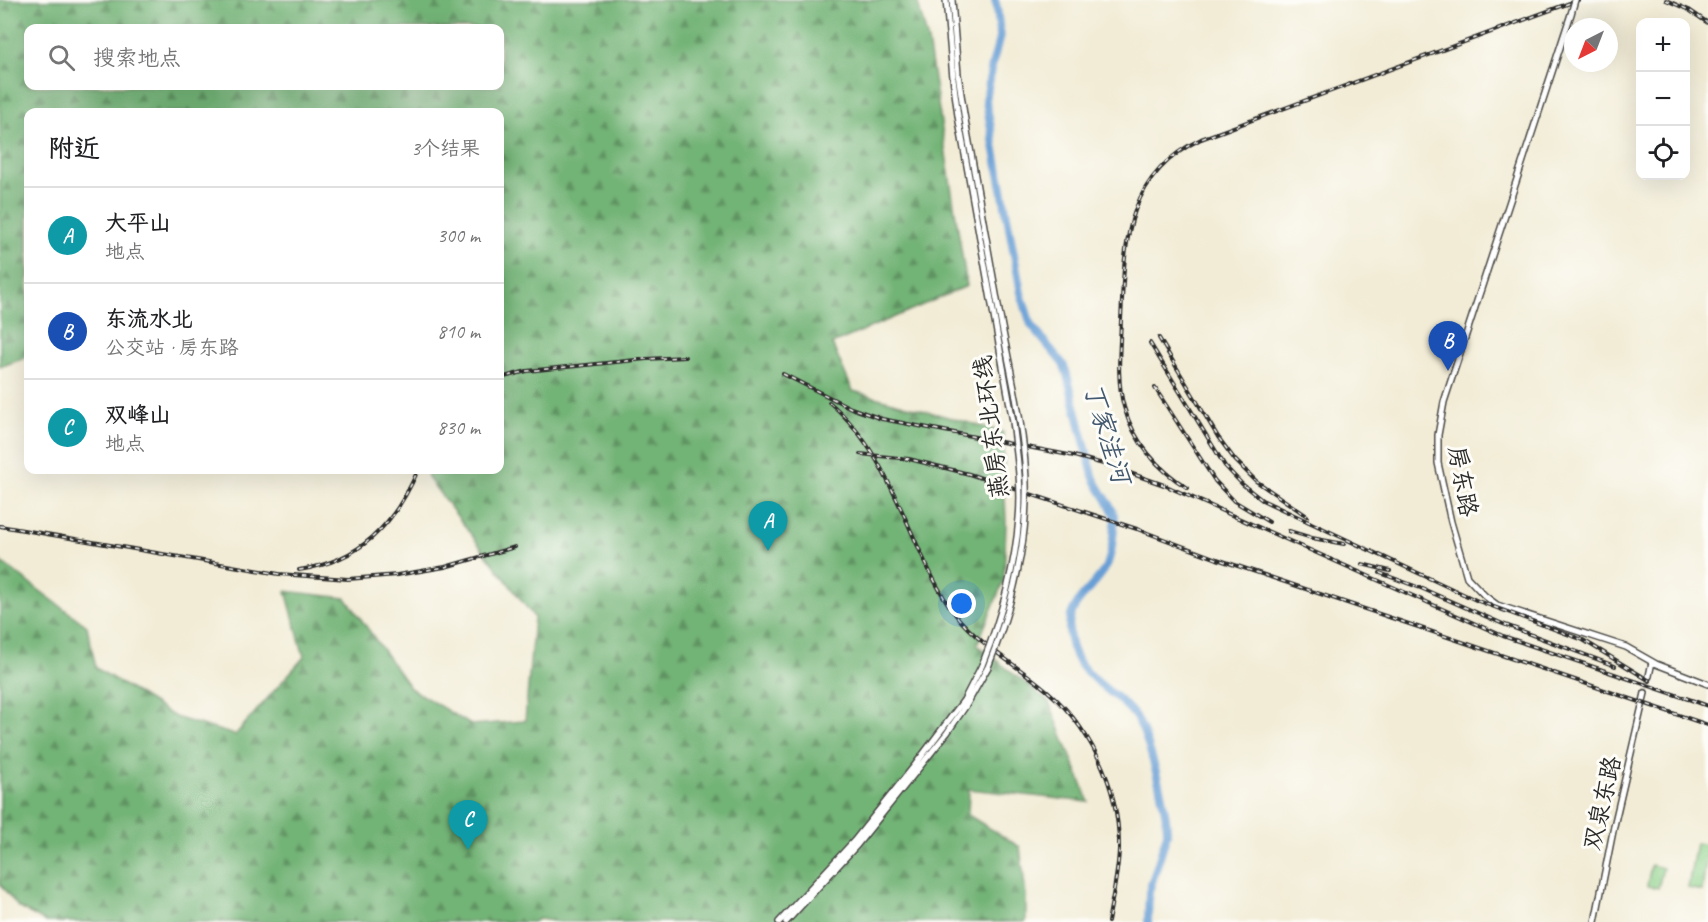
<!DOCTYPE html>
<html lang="zh">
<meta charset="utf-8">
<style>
:root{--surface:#fff;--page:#f6f6f6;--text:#202124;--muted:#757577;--line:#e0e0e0;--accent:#7c3aed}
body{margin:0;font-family:Caveat,"LXGW WenKai TC",sans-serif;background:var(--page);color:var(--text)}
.controls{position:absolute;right:18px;top:18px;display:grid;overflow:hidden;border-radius:12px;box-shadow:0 6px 24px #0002}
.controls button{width:54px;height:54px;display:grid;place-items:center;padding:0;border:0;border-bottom:2px solid var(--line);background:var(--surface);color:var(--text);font:30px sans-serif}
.compass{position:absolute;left:1564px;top:18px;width:54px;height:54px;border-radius:50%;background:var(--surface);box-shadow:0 6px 24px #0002;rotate:222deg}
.you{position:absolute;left:962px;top:604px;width:21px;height:21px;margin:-15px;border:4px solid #fff;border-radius:50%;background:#1a73e8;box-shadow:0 0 0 9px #1a73e833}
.badge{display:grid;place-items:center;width:39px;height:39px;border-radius:50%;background:var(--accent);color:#fff;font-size:20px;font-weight:700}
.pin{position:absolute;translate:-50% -50px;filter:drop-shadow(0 2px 3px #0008)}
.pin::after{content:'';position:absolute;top:32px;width:21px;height:18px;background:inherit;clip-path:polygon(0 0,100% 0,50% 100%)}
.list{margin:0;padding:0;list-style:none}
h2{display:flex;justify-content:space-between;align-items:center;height:78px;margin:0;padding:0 24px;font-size:26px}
h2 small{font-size:20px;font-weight:400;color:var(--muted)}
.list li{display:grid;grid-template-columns:39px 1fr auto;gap:18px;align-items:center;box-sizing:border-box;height:96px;padding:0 24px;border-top:2px solid var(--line)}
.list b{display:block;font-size:22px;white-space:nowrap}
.list p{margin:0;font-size:20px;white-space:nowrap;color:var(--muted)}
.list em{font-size:20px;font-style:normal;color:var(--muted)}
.icon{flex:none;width:33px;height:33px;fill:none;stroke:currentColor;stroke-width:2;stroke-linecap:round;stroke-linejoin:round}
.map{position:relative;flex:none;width:1708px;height:922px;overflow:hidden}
.search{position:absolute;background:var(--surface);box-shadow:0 6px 24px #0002;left:24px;top:24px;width:480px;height:66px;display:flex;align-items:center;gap:15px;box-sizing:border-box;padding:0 21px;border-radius:12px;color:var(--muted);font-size:22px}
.panel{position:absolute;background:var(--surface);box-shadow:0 6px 24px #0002;left:24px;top:108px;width:480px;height:366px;border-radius:12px}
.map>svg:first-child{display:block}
.forest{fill:url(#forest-firs);stroke:#4e6f50;stroke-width:1.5;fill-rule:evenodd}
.garden{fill:#8ed18a;stroke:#5c7e5a;stroke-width:1.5}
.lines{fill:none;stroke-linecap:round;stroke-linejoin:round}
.river{stroke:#689fd5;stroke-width:8}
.secondary-tunnel{stroke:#cac5b4;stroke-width:5;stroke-dasharray:5 2.5;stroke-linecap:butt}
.secondary-casing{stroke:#494845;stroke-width:8}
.secondary{stroke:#fff;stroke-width:5}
.rail-casing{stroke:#2b2b2b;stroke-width:4}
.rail{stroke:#fdfcf7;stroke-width:1.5;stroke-dasharray:4.5;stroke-linecap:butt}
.secondary-bridge-casing{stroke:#494845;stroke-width:8;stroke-linecap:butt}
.secondary-bridge{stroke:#fff;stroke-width:5}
.labels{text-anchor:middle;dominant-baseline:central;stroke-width:6;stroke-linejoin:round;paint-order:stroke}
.street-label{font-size:24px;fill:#2b2b2b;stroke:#fdfcf7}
.water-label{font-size:26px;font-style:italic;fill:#43596f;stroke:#fdfcf7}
</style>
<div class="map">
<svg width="1708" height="922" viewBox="0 0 1708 922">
<defs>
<pattern id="forest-firs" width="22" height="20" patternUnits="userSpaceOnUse" patternTransform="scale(1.5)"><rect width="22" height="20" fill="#72b376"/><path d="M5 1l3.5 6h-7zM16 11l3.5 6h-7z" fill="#5e9261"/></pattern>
</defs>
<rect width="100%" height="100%" fill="#fdfcf7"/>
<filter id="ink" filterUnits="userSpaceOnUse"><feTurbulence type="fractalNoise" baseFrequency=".0167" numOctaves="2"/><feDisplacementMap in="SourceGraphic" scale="12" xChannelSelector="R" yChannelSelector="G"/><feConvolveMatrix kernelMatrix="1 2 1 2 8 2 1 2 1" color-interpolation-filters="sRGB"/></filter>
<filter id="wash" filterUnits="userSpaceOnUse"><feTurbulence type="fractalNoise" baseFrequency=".008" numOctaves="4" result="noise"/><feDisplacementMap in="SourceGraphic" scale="24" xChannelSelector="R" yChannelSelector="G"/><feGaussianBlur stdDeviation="1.35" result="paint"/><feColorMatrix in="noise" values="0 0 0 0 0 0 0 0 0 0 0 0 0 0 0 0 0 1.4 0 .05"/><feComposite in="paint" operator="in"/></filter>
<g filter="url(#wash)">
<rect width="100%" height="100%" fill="#f2ecd6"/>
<path class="forest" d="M0 0H917L928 41 967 286 832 344 853 391 1003 432 1006 523 1004 580 977 645 1049 702 1089 802 969 789 968 815 1020 847 1026 895V922H559L539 919 533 922H46L18 907 0 884V561L87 626 96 668 175 717 235 735 304 657 286 591 346 598 410 688 471 725 525 721 534 617 428 478 427 470H500V112H28V357L0 367ZM28 28H500V86H28Z"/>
<path class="garden" d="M1696 843 1708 845 1702 891 1688 888Z
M1651 865 1663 868 1658 888 1647 886Z"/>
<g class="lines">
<path class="river" d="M995 0 997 7 1000 36 991 69 986 101 1021 293 1031 325 1063 364 1066 371 1093 476C1099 491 1112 503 1115 518 1113 533 1113 553 1106 567 1094 589 1069 601 1069 628 1069 676 1113 686 1135 716 1148 732 1168 813 1167 834L1149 892 1148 922"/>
</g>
</g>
<g filter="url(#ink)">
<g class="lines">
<path class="secondary-tunnel" d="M1645 693 1649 676"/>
<g class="secondary-casing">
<path id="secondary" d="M1571 14 1444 402 1438 435V463L1451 522 1467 577 1485 596 1497 605 1626 647 1656 664 1708 684
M1649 676 1652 662
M779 922 854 841 915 765 964 700 982 665
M786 922 857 845 947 733 967 704 988 667
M1595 922 1614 826 1645 693"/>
</g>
<use href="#secondary" class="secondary"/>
<g class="rail-casing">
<path id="rail" d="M1666 0 1689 10 1708 23
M1159 338 1218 437 1235 460 1256 481 1307 516
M1150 343 1225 466 1242 484 1262 500 1478 601 1583 640 1650 681
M783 374 851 408 882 419 1074 456 1107 465 1164 485 1503 636 1688 699
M500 378 527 371 646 359 685 357
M1155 388 1215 481 1234 501 1269 522
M829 402C891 454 906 538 948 604 969 638 1008 659 1039 684 1089 723 1120 786 1119 850 1118 874 1112 899 1108 922
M860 454 909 459 969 474 1137 529 1217 559 1708 725
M1188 488C1158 470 1134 442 1124 407 1116 379 1120 349 1121 320 1125 245 1123 177 1201 139L1578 0
M0 526 279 574 348 579 397 575 445 567 515 547
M1289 531 1312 538 1344 544
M1362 564 1390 571
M299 570C360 561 394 525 418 470
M1380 573 1423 589 1503 624 1615 666
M1683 697 1708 706"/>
</g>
<use href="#rail" class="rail"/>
<g class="secondary-bridge-casing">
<path id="secondary-bridge" d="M946 0 953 78 958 116 1013 422C1017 454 1022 486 1019 518 1015 569 1001 618 982 665
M952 0 958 74 964 114C976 179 987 245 999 311 1008 361 1021 412 1025 463 1031 532 1013 604 988 667
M1571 14 1575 0"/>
</g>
<use href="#secondary-bridge" class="secondary-bridge"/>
</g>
</g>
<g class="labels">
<g class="street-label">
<text transform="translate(991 427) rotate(-97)">燕房东北环线</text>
<text transform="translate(1463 481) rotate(80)">房东路</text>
<text transform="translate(1602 803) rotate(-77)">双泉东路</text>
</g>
<g class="water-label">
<text transform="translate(1107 433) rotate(73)">丁家洼河</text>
</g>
</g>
</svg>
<div class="controls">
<button>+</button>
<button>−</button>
<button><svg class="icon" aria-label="locate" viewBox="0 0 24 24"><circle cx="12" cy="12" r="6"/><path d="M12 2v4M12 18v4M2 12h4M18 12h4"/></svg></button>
</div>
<svg class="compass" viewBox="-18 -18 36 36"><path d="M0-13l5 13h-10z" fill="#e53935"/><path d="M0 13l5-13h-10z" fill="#757577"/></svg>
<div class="you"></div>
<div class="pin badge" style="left:768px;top:551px;background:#0f9aa8">A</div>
<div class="pin badge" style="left:1448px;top:371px;background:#1a4fb4">B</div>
<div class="pin badge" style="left:468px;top:850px;background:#0f9aa8">C</div>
<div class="search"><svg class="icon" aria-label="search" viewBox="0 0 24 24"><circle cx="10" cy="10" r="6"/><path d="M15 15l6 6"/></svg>搜索地点</div>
<section class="panel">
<h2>附近<small>3个结果</small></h2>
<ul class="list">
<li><span class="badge" style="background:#0f9aa8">A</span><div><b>大平山</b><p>地点</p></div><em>300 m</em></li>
<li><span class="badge" style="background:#1a4fb4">B</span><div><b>东流水北</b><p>公交站 · 房东路</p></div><em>810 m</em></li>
<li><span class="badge" style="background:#0f9aa8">C</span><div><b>双峰山</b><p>地点</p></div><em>830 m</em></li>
</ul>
</section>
</div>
